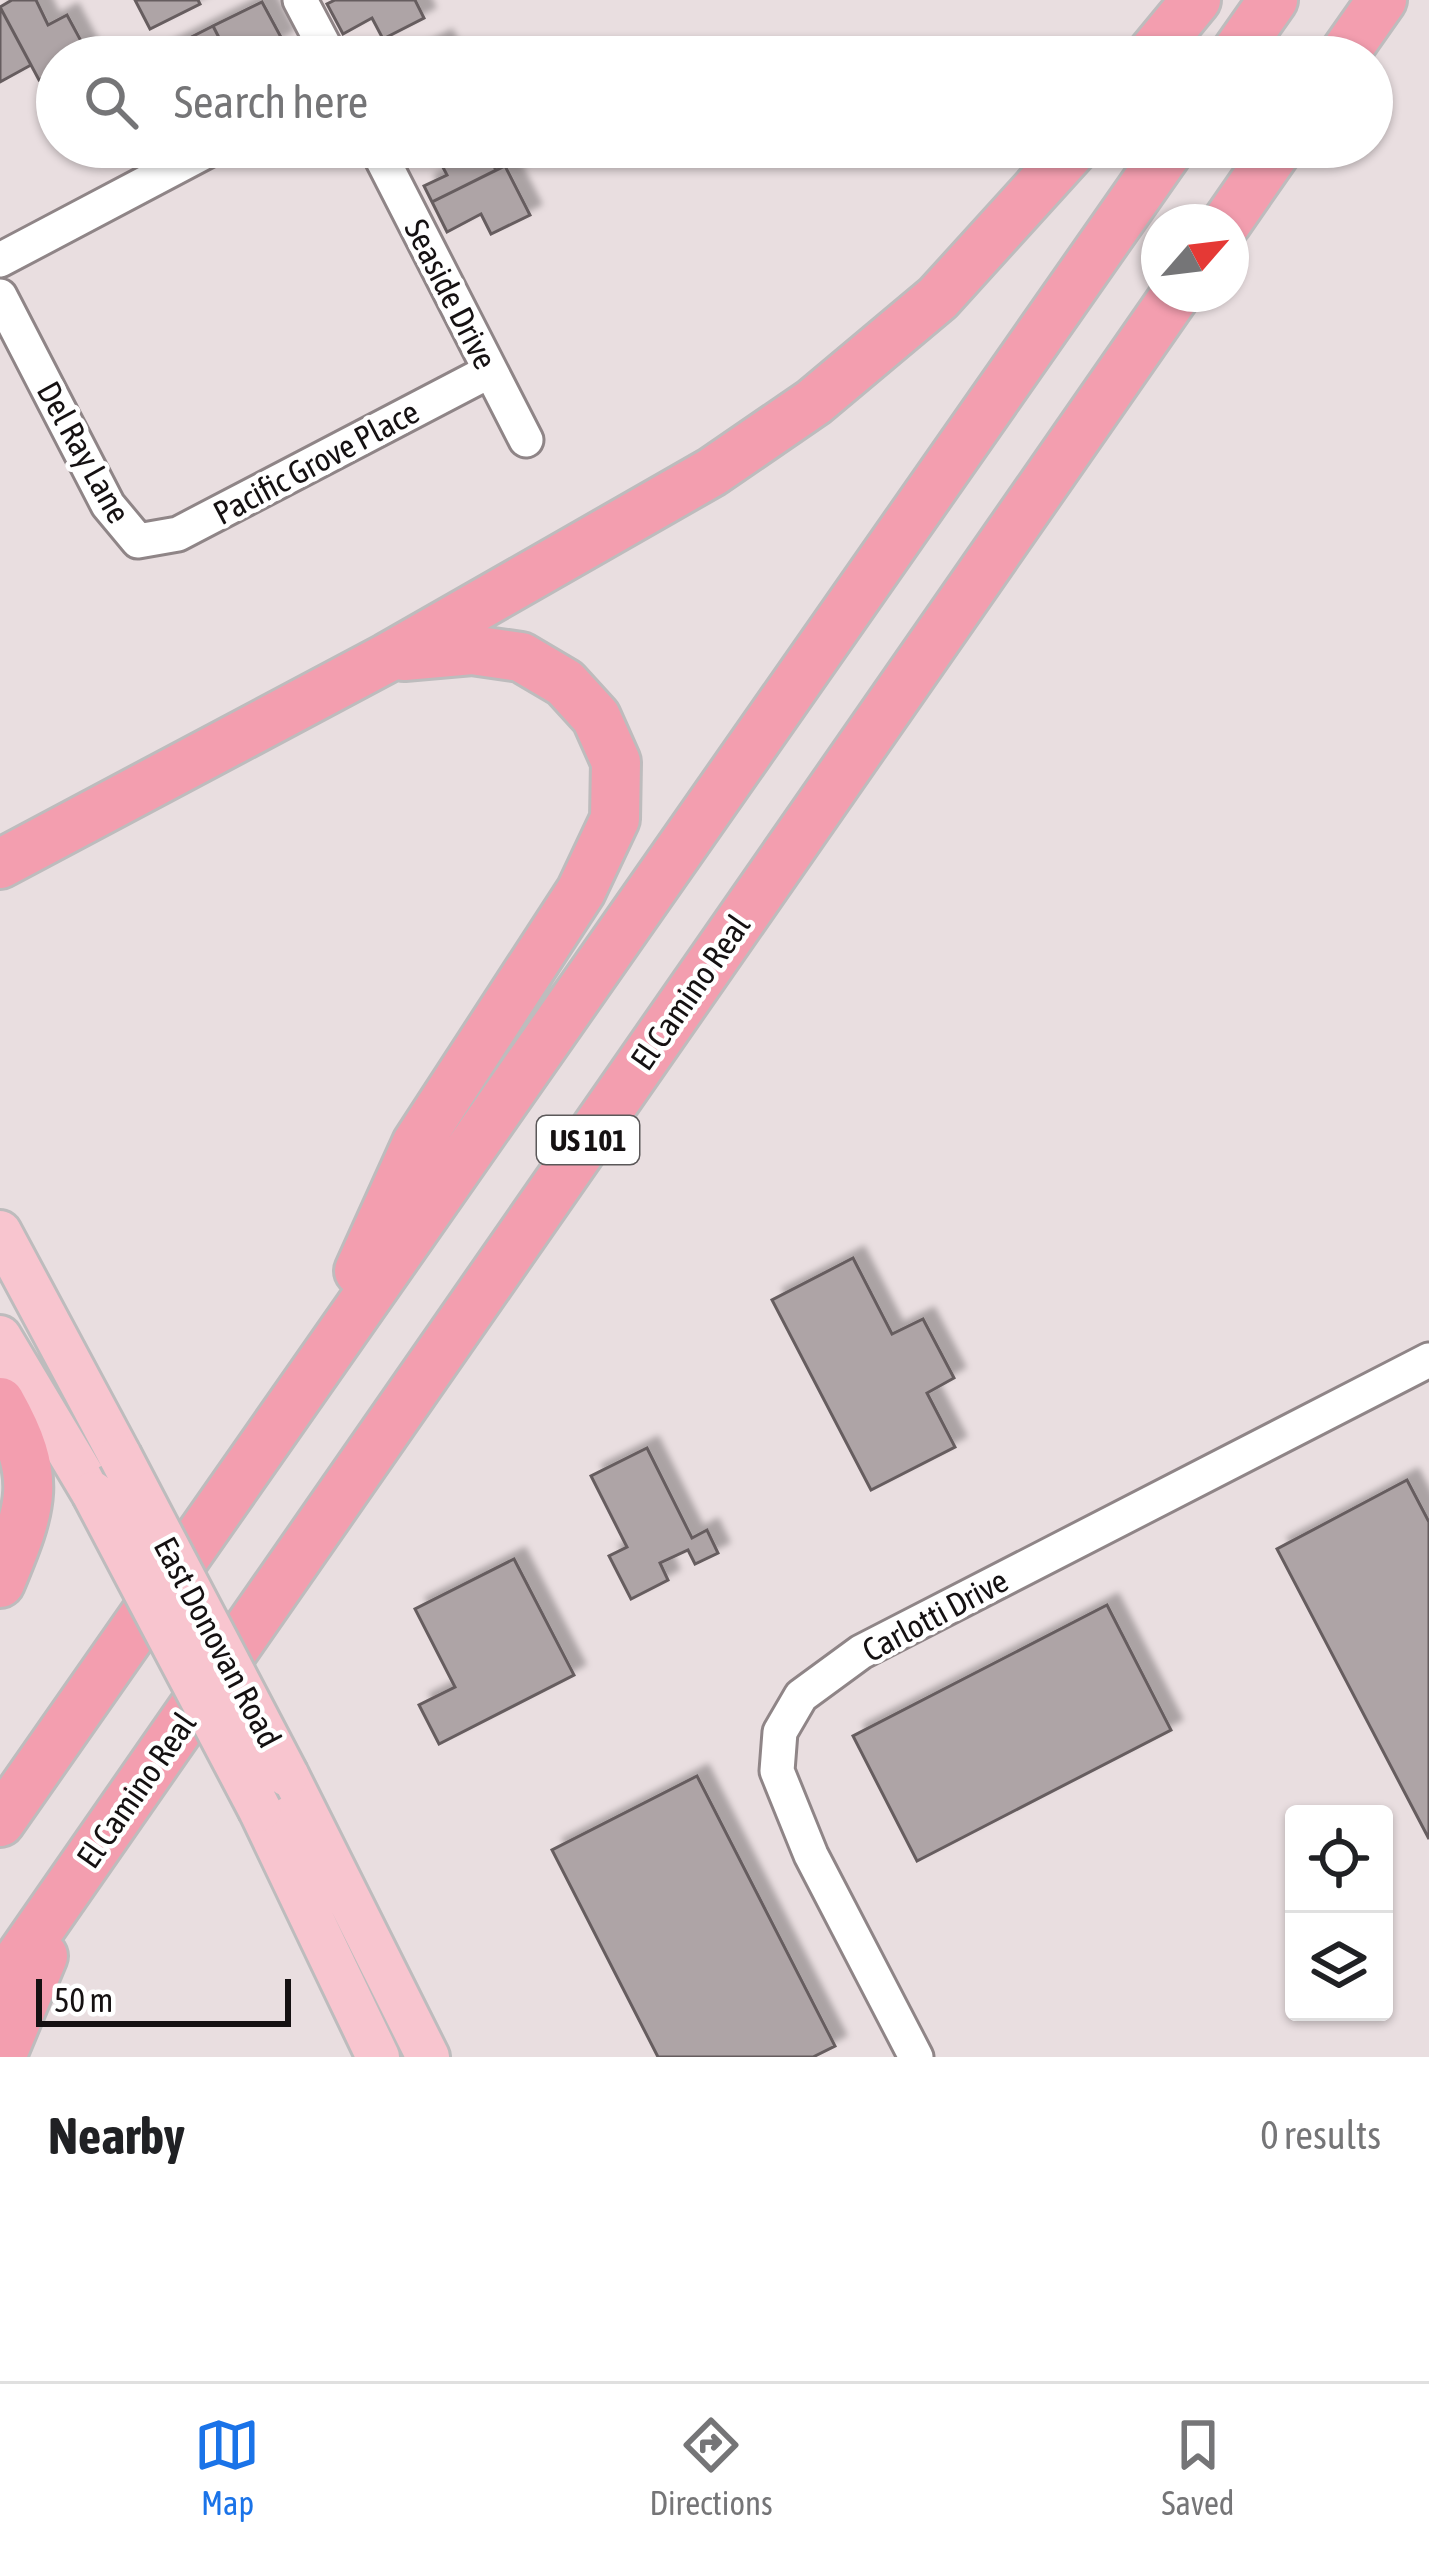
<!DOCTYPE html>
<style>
:root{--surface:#fff;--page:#f6f6f6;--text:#202124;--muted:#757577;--line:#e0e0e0;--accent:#1a73e8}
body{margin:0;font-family:"Asap Condensed",sans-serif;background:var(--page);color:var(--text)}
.controls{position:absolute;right:36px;bottom:36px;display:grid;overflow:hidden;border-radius:12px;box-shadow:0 3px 9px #0004}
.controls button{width:108px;height:108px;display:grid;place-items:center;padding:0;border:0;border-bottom:3px solid var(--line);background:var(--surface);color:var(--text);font:60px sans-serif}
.compass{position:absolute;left:1141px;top:204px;width:108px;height:108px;border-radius:50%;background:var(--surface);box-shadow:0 3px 9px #0004;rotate:62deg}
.scale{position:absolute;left:36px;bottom:30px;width:255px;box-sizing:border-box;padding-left:12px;border:6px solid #151112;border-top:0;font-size:33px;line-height:42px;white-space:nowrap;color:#151112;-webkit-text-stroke:9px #fff;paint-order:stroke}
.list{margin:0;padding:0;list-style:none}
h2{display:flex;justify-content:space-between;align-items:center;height:156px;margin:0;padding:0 48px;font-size:51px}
h2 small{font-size:39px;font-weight:400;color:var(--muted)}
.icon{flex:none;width:66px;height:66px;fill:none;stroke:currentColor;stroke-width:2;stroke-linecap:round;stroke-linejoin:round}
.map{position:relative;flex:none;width:1429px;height:2057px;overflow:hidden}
.search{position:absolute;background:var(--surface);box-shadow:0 3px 9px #0004;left:36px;right:36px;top:36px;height:132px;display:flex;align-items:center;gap:30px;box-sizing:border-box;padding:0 42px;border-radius:66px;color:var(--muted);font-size:45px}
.sheet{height:324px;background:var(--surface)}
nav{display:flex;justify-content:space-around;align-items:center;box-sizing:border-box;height:168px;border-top:3px solid var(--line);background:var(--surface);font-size:33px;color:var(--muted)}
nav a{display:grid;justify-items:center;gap:6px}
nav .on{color:var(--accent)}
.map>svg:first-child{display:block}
.building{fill:#aea4a6;stroke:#665d5f;stroke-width:3;filter:url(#shadow)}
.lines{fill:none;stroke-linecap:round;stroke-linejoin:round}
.minor-casing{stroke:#8f8587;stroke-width:39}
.major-casing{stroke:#bdbcbd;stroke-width:48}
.highway-casing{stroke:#bdbcbd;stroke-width:54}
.minor{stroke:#fff;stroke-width:33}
.major{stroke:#f8c5cf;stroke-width:42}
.highway{stroke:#f39eaf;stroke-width:48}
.major-bridge-casing{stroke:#bdbcbd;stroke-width:48;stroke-linecap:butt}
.major-bridge{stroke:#f8c5cf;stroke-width:42}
.labels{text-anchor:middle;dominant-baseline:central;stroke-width:9;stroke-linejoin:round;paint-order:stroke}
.shield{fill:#fff;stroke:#5b5859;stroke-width:3}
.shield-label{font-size:30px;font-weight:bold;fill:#151112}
.street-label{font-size:33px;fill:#151112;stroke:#fff}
</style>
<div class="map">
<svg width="1429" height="2057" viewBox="0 0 1429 2057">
<defs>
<filter id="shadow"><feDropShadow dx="11" dy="-11" stdDeviation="3" flood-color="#0004"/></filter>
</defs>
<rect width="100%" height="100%" fill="#e9dee0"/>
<path class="building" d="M12 0H36L48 25 67 15 88 54 57 57V70L39 80 0 7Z
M135 0H198L200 4 150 29Z
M335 0H415L424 18 383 39 372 18 343 34 327 4Z
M262 2 283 41 262 52 265 57H229L213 26Z
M0 7 31 65 0 82Z
M213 26 229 57H164L162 52Z
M441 41 449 57H410Z
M444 147H483L496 170 432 202 424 186 447 175 435 152Z
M505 166 530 215 491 234 481 214 447 232 432 202Z
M853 1258 892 1334 923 1319 954 1378 927 1393 955 1447 871 1490 772 1300Z
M647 1448 692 1538 707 1530 718 1553 695 1564 688 1550 660 1563 668 1580 631 1599 609 1556 627 1547 591 1476Z
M1407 1480 1429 1522V1839L1277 1549Z
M514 1559 574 1675 439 1744 419 1705 455 1687 415 1609Z
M1107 1605 1171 1730 917 1861 853 1736Z
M697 1776 835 2046 813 2057H658L552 1850Z"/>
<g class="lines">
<g class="minor-casing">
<path id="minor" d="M300 0 330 57
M376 147 526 440
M0 260 214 147
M0 296 108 505 138 541 178 534 490 371
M916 2057 811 1855 777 1771 780 1732 801 1696 861 1652 1429 1360"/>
</g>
<g class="major-casing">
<path id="major" d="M0 1232 120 1456
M0 1337 93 1493
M287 1775 428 2057
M260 1810 378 2057"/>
</g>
<g class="highway-casing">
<path id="highway" d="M1149 57 1196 0
M1233 57 1273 0
M1342 57 1382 0
M1227 222 1279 147
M0 864 387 658 712 472 814 402 938 298 1075 147
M359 1271 417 1143 581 891 615 819 616 762 596 717 565 683 521 657 472 650 404 656
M0 1402C43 1478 32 1506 0 1583
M0 1822 1171 147
M0 1986 1176 294
M1 2057 43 1956"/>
</g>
<use href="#minor" class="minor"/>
<use href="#major" class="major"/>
<use href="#highway" class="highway"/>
<g class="major-bridge-casing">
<path id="major-bridge" d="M120 1456 287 1775
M93 1493 260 1810"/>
</g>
<use href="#major-bridge" class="major-bridge"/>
</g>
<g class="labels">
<rect class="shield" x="537" y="1116" width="102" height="48" rx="9"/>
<g class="shield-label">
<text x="588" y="1140">US 101</text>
</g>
<g class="street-label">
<text transform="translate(451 294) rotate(63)">Seaside Drive</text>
<text transform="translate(84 452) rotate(61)">Del Ray Lane</text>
<text transform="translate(316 462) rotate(-28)">Pacific Grove Place</text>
<text transform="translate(690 992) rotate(-55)">El Camino Real</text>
<text transform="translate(935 1615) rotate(-28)">Carlotti Drive</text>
<text transform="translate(218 1642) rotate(62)">East Donovan Road</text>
<text transform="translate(136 1790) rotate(-55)">El Camino Real</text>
</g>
</g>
</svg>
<div class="controls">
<button><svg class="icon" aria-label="locate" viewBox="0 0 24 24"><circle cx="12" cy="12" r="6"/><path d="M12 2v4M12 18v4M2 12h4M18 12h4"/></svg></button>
<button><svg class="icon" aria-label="layers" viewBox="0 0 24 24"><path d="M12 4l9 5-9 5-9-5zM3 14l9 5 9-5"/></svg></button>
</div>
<svg class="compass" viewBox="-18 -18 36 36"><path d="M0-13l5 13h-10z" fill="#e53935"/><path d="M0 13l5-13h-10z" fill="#757577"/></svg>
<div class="scale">50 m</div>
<div class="search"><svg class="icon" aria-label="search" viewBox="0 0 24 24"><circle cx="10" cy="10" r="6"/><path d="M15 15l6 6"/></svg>Search here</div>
</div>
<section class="sheet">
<h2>Nearby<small>0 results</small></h2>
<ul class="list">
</ul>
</section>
<nav>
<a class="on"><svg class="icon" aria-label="map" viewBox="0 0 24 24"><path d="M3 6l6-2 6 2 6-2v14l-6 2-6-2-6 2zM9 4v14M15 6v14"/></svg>Map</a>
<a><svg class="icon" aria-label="directions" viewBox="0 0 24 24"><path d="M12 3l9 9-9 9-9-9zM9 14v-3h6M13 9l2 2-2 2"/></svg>Directions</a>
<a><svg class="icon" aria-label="saved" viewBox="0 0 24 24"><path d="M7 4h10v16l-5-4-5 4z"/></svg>Saved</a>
</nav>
